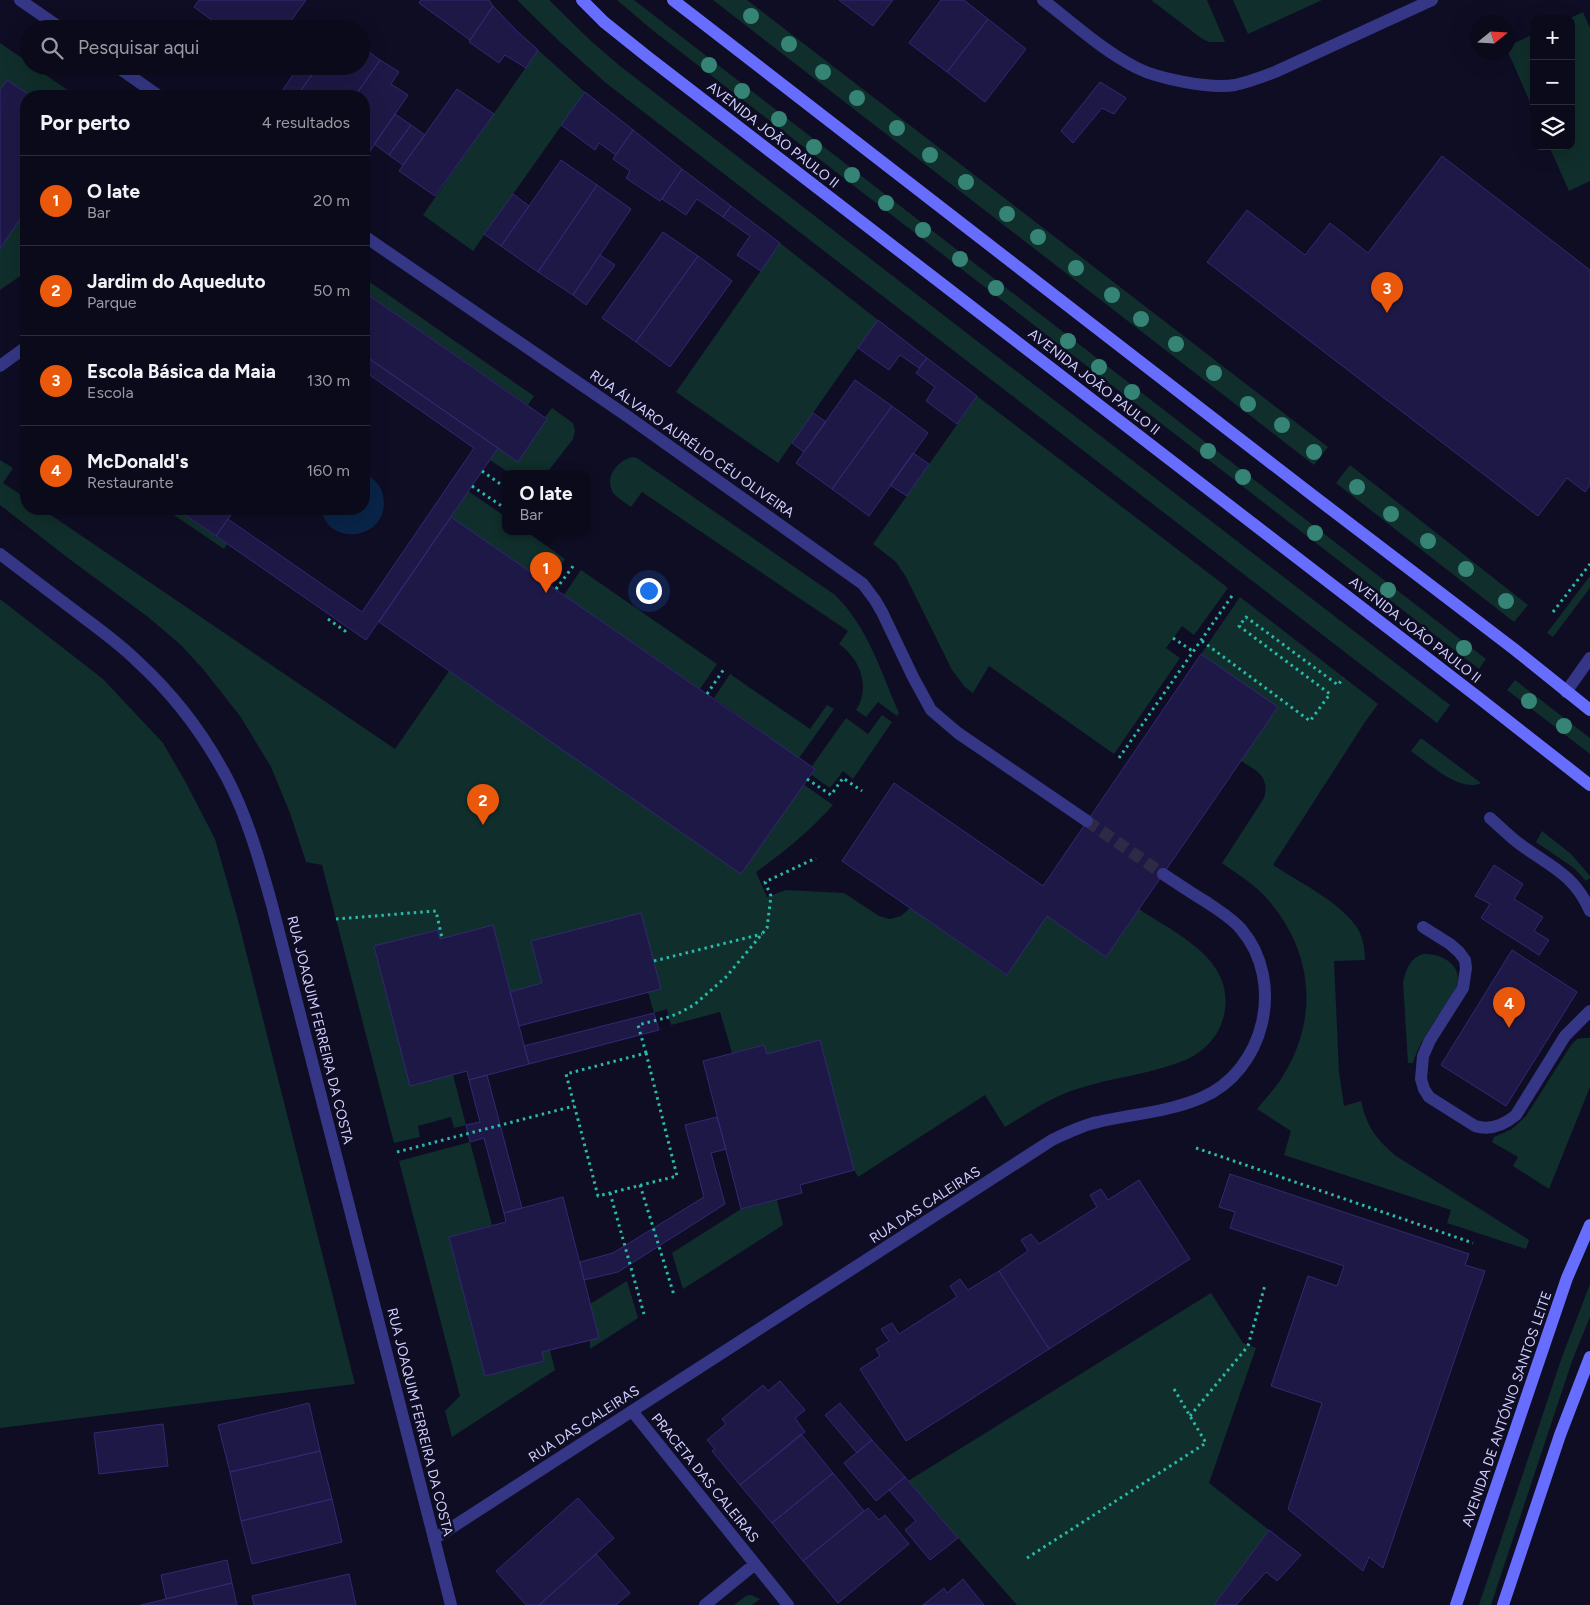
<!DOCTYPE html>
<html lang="pt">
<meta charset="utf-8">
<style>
:root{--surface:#0b0a1b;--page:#191828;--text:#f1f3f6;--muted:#9a9aa3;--line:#2b2b3a;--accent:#ea580c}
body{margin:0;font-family:Figtree,sans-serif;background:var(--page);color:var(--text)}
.controls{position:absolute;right:15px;top:15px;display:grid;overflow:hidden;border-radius:10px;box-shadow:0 5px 20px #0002}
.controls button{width:45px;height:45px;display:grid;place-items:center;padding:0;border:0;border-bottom:1px solid var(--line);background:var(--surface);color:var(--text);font:25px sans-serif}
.compass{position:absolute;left:1470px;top:15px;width:45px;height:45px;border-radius:50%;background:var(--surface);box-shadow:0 5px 20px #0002;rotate:72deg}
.you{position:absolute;left:648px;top:590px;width:18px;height:18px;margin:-12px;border:4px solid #fff;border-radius:50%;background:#1a73e8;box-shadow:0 0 0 8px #1a73e833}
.badge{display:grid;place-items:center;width:32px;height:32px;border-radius:50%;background:var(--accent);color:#fff;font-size:16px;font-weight:700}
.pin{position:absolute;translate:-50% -41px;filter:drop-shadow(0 1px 2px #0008)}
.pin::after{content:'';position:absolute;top:26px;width:18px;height:15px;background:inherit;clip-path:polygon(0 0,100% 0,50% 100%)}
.popup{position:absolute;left:502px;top:470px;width:88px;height:65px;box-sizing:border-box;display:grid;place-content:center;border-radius:10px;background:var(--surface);filter:drop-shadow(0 1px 4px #0005);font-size:16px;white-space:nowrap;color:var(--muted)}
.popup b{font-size:19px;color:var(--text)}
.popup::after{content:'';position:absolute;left:50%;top:100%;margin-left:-10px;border:10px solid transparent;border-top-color:var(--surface)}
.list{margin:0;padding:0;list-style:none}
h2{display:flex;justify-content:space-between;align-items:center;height:65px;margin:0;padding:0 20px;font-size:21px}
h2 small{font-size:16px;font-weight:400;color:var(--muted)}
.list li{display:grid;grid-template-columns:32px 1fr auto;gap:15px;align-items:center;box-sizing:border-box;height:90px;padding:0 20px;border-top:1px solid var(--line)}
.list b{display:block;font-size:19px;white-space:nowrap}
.list p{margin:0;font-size:16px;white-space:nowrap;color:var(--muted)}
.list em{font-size:16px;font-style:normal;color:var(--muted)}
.icon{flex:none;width:28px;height:28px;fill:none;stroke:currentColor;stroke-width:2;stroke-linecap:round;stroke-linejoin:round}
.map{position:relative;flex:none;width:1590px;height:1605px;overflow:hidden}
.search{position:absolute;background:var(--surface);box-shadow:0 5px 20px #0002;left:20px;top:20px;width:350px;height:55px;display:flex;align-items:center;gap:12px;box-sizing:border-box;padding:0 18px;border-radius:28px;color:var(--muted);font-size:19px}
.panel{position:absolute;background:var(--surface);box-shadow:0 5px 20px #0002;left:20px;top:90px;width:350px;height:425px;border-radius:20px}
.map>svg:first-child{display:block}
.green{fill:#102e2b}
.water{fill:#092447}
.building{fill:#1e1846;stroke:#322973}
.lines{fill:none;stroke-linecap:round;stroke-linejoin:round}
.minor-tunnel{stroke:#2c2a45;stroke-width:12;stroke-dasharray:12 6;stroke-linecap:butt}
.path{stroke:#28bba9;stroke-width:3;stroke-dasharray:2.5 4;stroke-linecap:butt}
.service{stroke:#353786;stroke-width:12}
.minor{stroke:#353786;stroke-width:12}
.tertiary{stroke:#353786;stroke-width:12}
.secondary{stroke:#676dff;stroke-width:12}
.tree{fill:#368475}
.labels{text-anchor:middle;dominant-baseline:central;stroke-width:5;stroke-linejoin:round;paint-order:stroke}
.street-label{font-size:14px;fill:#d2d0ff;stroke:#0f0d24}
</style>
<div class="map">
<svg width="1590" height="1605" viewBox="0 0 1590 1605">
<rect width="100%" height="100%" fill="#0f0d24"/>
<path class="green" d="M517 0H549L592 42 620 66 1450 705 1437 723 606 83 559 41Z
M617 0H634L1486 659 1479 669 651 29Z
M713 0H747L1328 447 1314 465Z
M1151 0H1207L1225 42H1209L1201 38Z
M1233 0H1322L1248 34Z
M1583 12 1590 28V181L1569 191 1549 146H1571V19H1568Z
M1534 34V111L1508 52V46Z
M0 43 29 63V66H33L76 96H31L7 80 0 90Z
M538 50 585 92 473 251 423 215Z
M23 214 26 216V272L0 290V249Z
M780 243 878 320 778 463 676 392Z
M364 278 534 396 528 405 364 292Z
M977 396 1228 588 1194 635 1182 626 1166 648 1180 658 1114 754 989 666 973 693 965 687 952 670 906 577 896 562 873 544Z
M552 408 573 423 575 430 573 439 546 474H511L490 460 498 448 518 461 547 419 545 417Z
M633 457 637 458 835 595C868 627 881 672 899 713L897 716 878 702 866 717 856 710C871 687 860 659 839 644L848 631 642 492 631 507C625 502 616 498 612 491 605 476 618 460 633 457Z
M0 460 13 468 3 483 26 498V509H42L395 749 449 671 741 873 803 784 833 805C810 831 784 852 756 872L767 897 786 890 844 893 879 916 890 919 901 916 910 908 1006 975 1047 916 1106 957 1139 909C1179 936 1239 961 1223 1019 1218 1037 1204 1051 1188 1059 1153 1074 1113 1077 1077 1089 1051 1097 1028 1113 1005 1127L985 1095 858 1177 854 1170 820 1041 767 1054 764 1045 732 1053 720 1012 671 1025 667 1009 654 1013 648 992 661 989 641 913 531 941 542 983 510 992 493 925 440 939 437 930 375 946 453 1075 466 1125 454 1128 451 1117 418 1126 420 1137 394 1143 322 865 306 862 290 813 271 767 240 716 203 669 181 645 148 617 68 558 0 505Z
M1350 465 1528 605 1514 622 1336 483Z
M468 491 506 517V532H527L565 559 548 584 451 517Z
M165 509H176L227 544 224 549Z
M581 570 717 664 700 689 564 595Z
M1590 576V588L1553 637 1547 633Z
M1240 597 1378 704 1365 722 1273 865C1299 882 1342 903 1358 929 1363 939 1365 949 1365 960L1334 961 1339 1072 1344 1106 1361 1101C1367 1127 1376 1139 1396 1156L1529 1240 1526 1249 1447 1223 1451 1210 1284 1155 1291 1131 1257 1109C1265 1099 1274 1090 1281 1079 1319 1020 1314 955 1270 902 1257 886 1239 875 1222 863L1264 798C1270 776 1257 771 1241 761L1277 708 1201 654Z
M0 599 103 679 163 743 185 781 215 839 237 916 355 1384 0 1428Z
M730 674 810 729 827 705 834 709 799 758 714 698Z
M1515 680 1590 738V754L1507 690Z
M882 715 892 722 853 779 843 771 830 788 810 774 814 769 812 766 846 718 868 734Z
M1421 738 1481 783C1460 793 1428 763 1411 751Z
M1542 831 1571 854 1590 876V878L1586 881 1574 868 1536 842Z
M1423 954C1440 953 1463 964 1457 985 1455 992 1449 999 1445 1006 1433 1024 1419 1042 1413 1063H1408L1403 982C1406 969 1410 958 1423 954Z
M1583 1038H1590V1087L1549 1189 1513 1166 1518 1157 1492 1142 1494 1137 1512 1129 1526 1116 1571 1045 1577 1039Z
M470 1142 492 1225 449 1237 485 1376 544 1361 542 1352 550 1350 555 1370 452 1437 445 1411 460 1396 399 1161Z
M777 1200 783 1225 683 1289 672 1253 741 1209Z
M627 1281 638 1318 590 1349V1340L599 1337 590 1304Z
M1590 1284V1317L1572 1361 1491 1605H1479L1562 1357Z
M1211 1293 1243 1343 1256 1348 1209 1483 1269 1530 1214 1605H1017L908 1481Z
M751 1595 760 1599 752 1605H734L746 1596Z"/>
<path class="water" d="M364 474C374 478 381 485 383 496 392 538 329 550 321 509H364Z"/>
<path class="building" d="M199 0H306L285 29H224L194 7Z
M421 0H489L493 6 470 40 419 3Z
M839 0H893L873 26Z
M941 0H964L988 19 947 72 909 43Z
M493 6 517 31 538 50 526 68 505 55 499 63 469 42Z
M988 19 1026 49 985 102 947 72Z
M361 46 380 60 355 96H297L318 66H361Z
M380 60 399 72 391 84 408 95 364 160V96H355Z
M299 66H312L316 69 297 96H289L282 91Z
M7 80 31 96H26V210L0 249V90Z
M1100 82 1126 98 1114 114 1102 108 1073 143 1061 131Z
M457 89 494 114 435 196 399 171Z
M585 92 633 130 616 155 599 143 595 150 561 125Z
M395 114 411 125 389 155 374 144Z
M411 125 425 135 403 165 389 155Z
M633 130 682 169 660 201 626 178 630 171 613 159Z
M1442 156 1590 270V485L1585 492 1567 478 1538 516 1207 262 1247 210 1305 255 1330 223 1368 253Z
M561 160 597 185 538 272 501 246Z
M682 169 731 206 723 217 697 199 686 215 662 199Z
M597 185 631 209 573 295 538 272Z
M513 194 529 206 501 246 484 234Z
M731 206 780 243 761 271 737 255 750 236 723 217Z
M663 232 698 256 636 342 602 318Z
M600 255 615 265 586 305 573 295Z
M698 256 732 281 670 367 636 342Z
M364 292 547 419 518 462 364 355Z
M878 320 927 358 919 368 900 355 889 370 858 348Z
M364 355 498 448 366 640 216 536 228 519 362 612 474 448 364 371Z
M927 358 977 396 957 424 926 401 935 387 916 373Z
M855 380 892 406 832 489 796 463Z
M892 406 928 433 869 516 832 489Z
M813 413 826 422 804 452 792 443Z
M913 453 929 464 907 496 890 485Z
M176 509H235L216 536Z
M451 517 815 769 741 874 379 622Z
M1201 654 1278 707 1106 957 1047 916 1007 975 842 861 894 783 1043 886Z
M1494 865 1523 884 1514 899 1543 917 1534 931 1549 940 1539 955 1481 918 1490 904 1475 896Z
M641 913 661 989 519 1026 510 992 542 983 531 941Z
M493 925 529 1064 469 1080 467 1071 410 1086 374 946 438 930 440 939Z
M1512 950 1577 992 1506 1106 1441 1065Z
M654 1013 659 1030 529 1064 524 1046Z
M820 1040 854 1170 800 1185 802 1193 741 1209 703 1061 764 1045 767 1054Z
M487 1075 522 1208 504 1213 484 1138 470 1142 466 1125 480 1122 469 1080Z
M717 1117 726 1149 711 1153 725 1204 618 1272 584 1280 580 1262 613 1253 704 1197 685 1125Z
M1230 1174 1469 1254 1465 1265 1485 1271 1383 1568 1369 1557 1363 1571 1288 1509 1322 1403 1271 1386 1308 1276 1337 1286 1344 1266 1230 1228 1235 1212 1219 1207Z
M1139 1180 1190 1259 1049 1349 999 1271 1028 1251 1021 1240 1031 1234 1039 1244 1097 1207 1090 1195 1101 1189 1108 1200Z
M563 1197 599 1338 542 1352 544 1361 485 1376 449 1237 506 1222 504 1213Z
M999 1271 1049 1349 906 1441 860 1369 880 1356 876 1349 889 1341 881 1329 892 1323 899 1334 957 1297 950 1286 960 1279 968 1290Z
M780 1381 805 1410 795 1418 805 1432 740 1485 712 1451 715 1449 707 1440 726 1424 722 1419 763 1385 768 1391Z
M309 1403 320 1451 230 1472 218 1425Z
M840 1403 872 1440 857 1453 825 1415Z
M163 1424 168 1466 99 1474 94 1433Z
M801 1434 833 1473 772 1523 740 1485Z
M872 1440 905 1477 876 1501 844 1463Z
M320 1451 332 1499 241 1521 230 1472Z
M833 1473 864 1511 803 1561 772 1523Z
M905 1477 958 1538 930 1560 905 1530 916 1521 889 1490Z
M578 1498 614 1538 539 1605H526L496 1571Z
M332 1499 342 1542 252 1564 241 1521Z
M868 1508 879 1520 885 1515 909 1544 838 1603 803 1561Z
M1269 1530 1301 1555 1277 1581 1266 1572 1236 1605H1214Z
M596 1554 630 1593 616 1605H539Z
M227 1560 232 1583 166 1599 161 1575Z
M349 1574 356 1605H254L252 1596Z
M963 1579 984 1605H923L944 1588 947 1593Z
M232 1583 237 1605H141L166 1599Z"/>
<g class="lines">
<path class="minor-tunnel" d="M1087 821 1163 874"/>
<path class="path" d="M482 471 506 488
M472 486 506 509
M556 589 574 565
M1553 612 1590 564
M328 619 345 631 347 628
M1173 638 1194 652
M1202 641 1310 721 1330 694 1239 626 1246 617 1338 685 1343 678
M707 694 724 669
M1119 758 1234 593
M807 779 831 795 843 778 862 791
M336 919 436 911 442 938
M654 961 762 934
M646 1053 677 1176 598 1196 566 1074Z
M646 1053 638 1025 669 1017 681 1012 694 1005 726 977 767 928 771 896 765 882 816 858
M1196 1148 1473 1243
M397 1152 574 1106
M640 1185 674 1295
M610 1193 644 1314
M1190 1416 1248 1346 1265 1285
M1027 1558 1206 1443 1174 1389"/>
<path class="service" d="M1566 692 1590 658
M1490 818C1499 826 1508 835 1517 842 1547 865 1574 873 1590 911
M1423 927 1450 944 1459 952 1465 960 1466 968 1463 988 1430 1040 1423 1056 1421 1079 1424 1089 1429 1097 1475 1126C1491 1131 1504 1125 1516 1115L1565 1036 1590 1011"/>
<path class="minor" d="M20 0 62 29
M1043 0C1073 23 1103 51 1137 68 1159 79 1210 89 1235 85 1249 82 1262 77 1275 72L1432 0
M116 66 159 96
M364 236 627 416 863 584 875 600 882 612 913 677 931 710 958 733 1087 821
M0 366 26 347
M632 1411 788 1605
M434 1539 1052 1140C1067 1133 1082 1125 1098 1122 1133 1114 1168 1112 1201 1098 1265 1071 1286 982 1241 929 1232 918 1219 911 1208 903 1193 894 1178 884 1163 874
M705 1605 755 1564"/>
<path class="tertiary" d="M0 554C26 574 53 594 79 614 99 629 120 644 138 662 174 695 205 736 228 780 248 819 260 862 272 905L451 1605"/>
<path class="secondary" d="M582 0 604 22 649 58 1479 698 1590 785
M673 0 1311 494 1514 649 1590 710
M1456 1605 1567 1278 1590 1225
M1503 1605 1560 1435 1590 1357"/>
</g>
<g class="tree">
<circle cx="751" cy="16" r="8"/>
<circle cx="789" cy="44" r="8"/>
<circle cx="709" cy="65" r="8"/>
<circle cx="823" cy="72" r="8"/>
<circle cx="742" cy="91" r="8"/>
<circle cx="857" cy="98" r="8"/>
<circle cx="779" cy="119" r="8"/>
<circle cx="897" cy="128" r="8"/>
<circle cx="814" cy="147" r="8"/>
<circle cx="930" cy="155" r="8"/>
<circle cx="852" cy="175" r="8"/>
<circle cx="966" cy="182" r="8"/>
<circle cx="886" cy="203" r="8"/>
<circle cx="1007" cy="214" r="8"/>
<circle cx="923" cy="230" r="8"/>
<circle cx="1038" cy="237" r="8"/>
<circle cx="960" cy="259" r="8"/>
<circle cx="1076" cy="268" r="8"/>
<circle cx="996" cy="288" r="8"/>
<circle cx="1112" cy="295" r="8"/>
<circle cx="1141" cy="319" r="8"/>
<circle cx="1068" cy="341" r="8"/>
<circle cx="1176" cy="344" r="8"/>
<circle cx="1099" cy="367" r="8"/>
<circle cx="1214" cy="373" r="8"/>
<circle cx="1132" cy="392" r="8"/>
<circle cx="1248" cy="404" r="8"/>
<circle cx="1282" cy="425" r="8"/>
<circle cx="1208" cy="451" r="8"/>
<circle cx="1314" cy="452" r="8"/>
<circle cx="1243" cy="477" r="8"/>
<circle cx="1357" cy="487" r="8"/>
<circle cx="1391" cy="514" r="8"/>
<circle cx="1315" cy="533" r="8"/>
<circle cx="1428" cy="541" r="8"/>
<circle cx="1466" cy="569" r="8"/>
<circle cx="1388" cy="590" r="8"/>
<circle cx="1506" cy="601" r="8"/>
<circle cx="1464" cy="648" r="8"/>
<circle cx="1529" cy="701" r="8"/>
<circle cx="1564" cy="726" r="8"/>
</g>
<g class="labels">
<g class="street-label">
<text transform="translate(773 135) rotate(38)">AVENIDA JOÃO PAULO II</text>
<text transform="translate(1094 382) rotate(38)">AVENIDA JOÃO PAULO II</text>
<text transform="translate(692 444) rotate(35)">RUA ÁLVARO AURÉLIO CÉU OLIVEIRA</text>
<text transform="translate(1415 630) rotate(38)">AVENIDA JOÃO PAULO II</text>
<text transform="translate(320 1030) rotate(76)">RUA JOAQUIM FERREIRA DA COSTA</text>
<text transform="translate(925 1205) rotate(-33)">RUA DAS CALEIRAS</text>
<text transform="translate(1507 1409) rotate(-71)">AVENIDA DE ANTÓNIO SANTOS LEITE</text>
<text transform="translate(420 1422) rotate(76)">RUA JOAQUIM FERREIRA DA COSTA</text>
<text transform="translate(584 1424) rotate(-33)">RUA DAS CALEIRAS</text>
<text transform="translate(705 1478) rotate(51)">PRACETA DAS CALEIRAS</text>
</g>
</g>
</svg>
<div class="controls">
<button>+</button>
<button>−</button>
<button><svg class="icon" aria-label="layers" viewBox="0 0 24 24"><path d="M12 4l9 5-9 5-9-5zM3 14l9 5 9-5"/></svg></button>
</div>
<svg class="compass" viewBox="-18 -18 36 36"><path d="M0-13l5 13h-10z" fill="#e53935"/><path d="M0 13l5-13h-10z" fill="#9a9aa3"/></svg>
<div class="you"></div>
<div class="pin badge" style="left:546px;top:593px">1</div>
<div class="popup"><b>O Iate</b>Bar</div>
<div class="pin badge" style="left:483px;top:825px">2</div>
<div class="pin badge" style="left:1387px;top:313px">3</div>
<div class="pin badge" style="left:1509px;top:1028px">4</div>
<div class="search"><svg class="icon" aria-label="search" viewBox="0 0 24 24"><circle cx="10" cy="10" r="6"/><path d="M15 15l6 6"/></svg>Pesquisar aqui</div>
<section class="panel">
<h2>Por perto<small>4 resultados</small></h2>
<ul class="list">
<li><span class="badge">1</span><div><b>O Iate</b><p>Bar</p></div><em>20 m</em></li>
<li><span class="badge">2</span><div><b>Jardim do Aqueduto</b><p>Parque</p></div><em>50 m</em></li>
<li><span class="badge">3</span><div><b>Escola Básica da Maia</b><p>Escola</p></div><em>130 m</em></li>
<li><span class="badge">4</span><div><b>McDonald's</b><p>Restaurante</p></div><em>160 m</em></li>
</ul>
</section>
</div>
